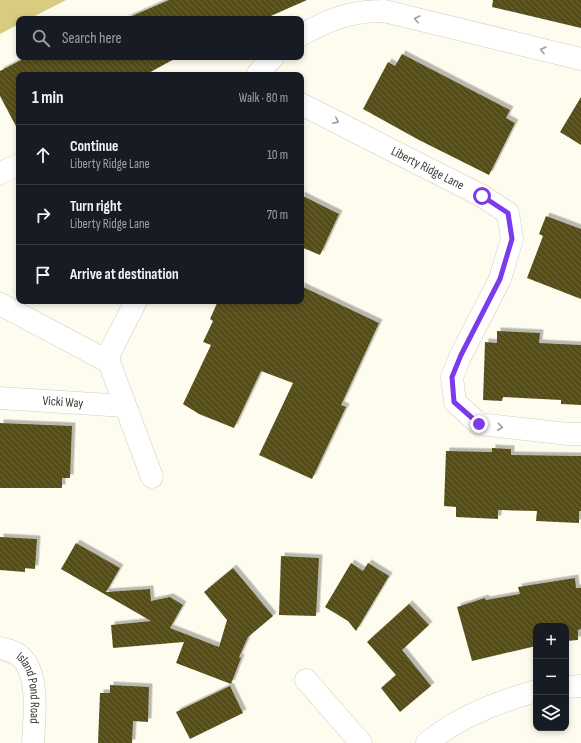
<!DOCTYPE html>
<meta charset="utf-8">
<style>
:root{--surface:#171b24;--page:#20242c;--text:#f1f3f6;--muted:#9ea1a6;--line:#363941}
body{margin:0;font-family:"Sofia Sans Condensed",sans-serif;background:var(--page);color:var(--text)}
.controls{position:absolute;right:12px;bottom:12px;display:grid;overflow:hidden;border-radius:8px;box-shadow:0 2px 6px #0003}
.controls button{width:36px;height:36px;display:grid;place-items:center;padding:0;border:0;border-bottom:1px solid var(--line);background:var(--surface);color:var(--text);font:20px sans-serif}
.stop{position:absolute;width:12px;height:12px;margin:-9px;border:3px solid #7c3aed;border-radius:50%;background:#fff}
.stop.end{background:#7c3aed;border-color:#fff;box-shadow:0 1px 4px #0008}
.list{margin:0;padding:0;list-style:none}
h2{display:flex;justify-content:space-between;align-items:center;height:52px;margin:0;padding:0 16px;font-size:17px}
h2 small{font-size:13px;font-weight:400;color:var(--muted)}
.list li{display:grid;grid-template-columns:26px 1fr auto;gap:12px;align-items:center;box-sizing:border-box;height:60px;padding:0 16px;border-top:1px solid var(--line)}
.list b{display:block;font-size:15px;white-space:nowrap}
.list p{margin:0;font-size:13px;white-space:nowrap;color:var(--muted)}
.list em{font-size:13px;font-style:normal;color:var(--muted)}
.icon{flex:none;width:22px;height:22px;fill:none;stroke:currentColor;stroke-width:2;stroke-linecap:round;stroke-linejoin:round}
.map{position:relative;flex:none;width:581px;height:743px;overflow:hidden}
.search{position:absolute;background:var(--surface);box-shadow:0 2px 6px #0003;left:16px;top:16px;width:288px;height:44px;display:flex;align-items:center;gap:10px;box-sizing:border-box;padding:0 14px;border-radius:8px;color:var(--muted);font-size:15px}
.panel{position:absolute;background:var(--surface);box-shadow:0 2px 6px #0003;left:16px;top:72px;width:288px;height:232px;border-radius:8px}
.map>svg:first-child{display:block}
.green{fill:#d7cc7f}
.building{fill:url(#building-back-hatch);filter:url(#shadow)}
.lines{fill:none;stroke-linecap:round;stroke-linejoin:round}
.street-casing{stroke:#cfcec2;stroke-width:23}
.street{stroke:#fff;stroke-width:22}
.oneway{stroke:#9d9d9a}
.route{stroke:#7c3aed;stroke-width:5}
.labels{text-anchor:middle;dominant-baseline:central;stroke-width:4;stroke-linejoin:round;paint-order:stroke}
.street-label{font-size:13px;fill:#3b3b36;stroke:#fff}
</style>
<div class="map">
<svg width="581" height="743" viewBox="0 0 581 743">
<defs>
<pattern id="building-back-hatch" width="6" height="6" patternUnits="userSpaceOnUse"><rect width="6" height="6" fill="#564e19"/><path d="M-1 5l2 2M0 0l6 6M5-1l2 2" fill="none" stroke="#6c663b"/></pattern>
<filter id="shadow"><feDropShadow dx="3.5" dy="-3.5" stdDeviation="0" flood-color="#0004"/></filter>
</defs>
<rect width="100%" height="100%" fill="#fdfcef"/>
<path class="green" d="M0 0H66L29 19H19V24L0 34Z"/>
<path class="building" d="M169 0H307L264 19H125Z
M493 0H581V28L492 7Z
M402 54 510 110 506 118 515 123 489 175 419 140 363 109 388 62 395 66Z
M27 57H178L145 75H19V132L0 96V71Z
M581 97V145L560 132Z
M301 195 339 214 320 255 301 247Z
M546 216 581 229V299L527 278 543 236 539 234Z
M301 286 379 323 341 405 346 407 312 479 259 455 293 383 261 371 234 428 199 414 183 404 211 345 203 342 213 321 210 319 218 301H301Z
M497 331 540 333 539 343 581 345V405L561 404V400L503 397 502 401 483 400 485 342 497 343Z
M0 423 72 426 70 478H62V488H0Z
M492 448 511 449V455L581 456V511H579V523L536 521 537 511 498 510V519L456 517V507L444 506 446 451 492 452Z
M0 537 37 539 35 569 25 568V572L0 570Z
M76 543 120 568 106 592 150 589 151 601 170 597 183 605 170 628 219 647 227 620 204 592 233 568 273 616 248 637 239 657 241 658 231 684 176 663 184 642 113 648 111 625 151 621 61 569Z
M281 556 319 558 316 616 279 615Z
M351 563 363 571 368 563 389 576 356 631 348 621 325 607Z
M575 578 576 588H581V629L578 630V640L566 641V626H536V646L472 661 457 607 485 598 486 600 520 594 518 587Z
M409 604 429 625 402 650 431 686 400 712 381 688 396 675 367 642Z
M110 685 149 687 148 722 133 721 132 743H98L100 693H110Z
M230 686 243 713 190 739 176 712Z"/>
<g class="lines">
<g class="street-casing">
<g id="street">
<path d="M301 35C330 19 351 11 384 11L581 59"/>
<path d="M257 75 273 57"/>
<path id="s1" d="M301 104 482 196 508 213 512 239 500 279 461 355 452 377 455 402 479 424 568 434H581"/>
<path d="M0 173 19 165"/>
<path d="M136 301 109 354V362L152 477"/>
<path d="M0 304 109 362"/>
<path id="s2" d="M0 398 125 406"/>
<path id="s3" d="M0 648C8 650 16 652 22 658 40 676 34 720 33 743"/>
<path d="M306 680 361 743"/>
<path d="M566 687 581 686"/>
<path d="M427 743C458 717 497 702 536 691"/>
</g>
</g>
<use href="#street" class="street"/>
</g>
<defs><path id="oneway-chevron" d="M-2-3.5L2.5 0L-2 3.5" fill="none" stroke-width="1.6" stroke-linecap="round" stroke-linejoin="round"/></defs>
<g class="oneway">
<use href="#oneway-chevron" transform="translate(417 19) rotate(-166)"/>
<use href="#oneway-chevron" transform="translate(543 50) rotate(-166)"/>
<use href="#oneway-chevron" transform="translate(336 121) rotate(27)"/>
<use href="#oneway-chevron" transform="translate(500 427) rotate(6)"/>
</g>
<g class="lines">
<path class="route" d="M479 424 454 402 452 377 461 355 500 279 512 239 508 213 482 196"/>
</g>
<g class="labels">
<g class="street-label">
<text stroke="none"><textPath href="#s1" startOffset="142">Liberty Ridge Lane</textPath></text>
<text stroke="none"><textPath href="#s2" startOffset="63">Vicki Way</textPath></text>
<text stroke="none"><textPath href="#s3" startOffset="56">Island Pond Road</textPath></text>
</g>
</g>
</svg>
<div class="controls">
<button>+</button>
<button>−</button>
<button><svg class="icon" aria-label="layers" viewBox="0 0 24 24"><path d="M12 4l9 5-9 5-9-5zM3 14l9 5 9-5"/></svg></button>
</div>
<div class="stop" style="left:482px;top:196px"></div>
<div class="stop end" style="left:479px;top:424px"></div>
<div class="search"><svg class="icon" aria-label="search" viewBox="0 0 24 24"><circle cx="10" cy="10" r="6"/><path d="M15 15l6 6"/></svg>Search here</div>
<section class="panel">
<h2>1 min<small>Walk · 80 m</small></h2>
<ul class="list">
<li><svg class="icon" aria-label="ahead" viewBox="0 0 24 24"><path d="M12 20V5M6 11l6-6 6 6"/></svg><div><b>Continue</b><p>Liberty Ridge Lane</p></div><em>10 m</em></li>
<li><svg class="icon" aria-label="right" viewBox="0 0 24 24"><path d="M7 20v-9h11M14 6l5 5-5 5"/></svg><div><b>Turn right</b><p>Liberty Ridge Lane</p></div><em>70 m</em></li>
<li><svg class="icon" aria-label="arrive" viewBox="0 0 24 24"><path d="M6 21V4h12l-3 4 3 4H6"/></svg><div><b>Arrive at destination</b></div></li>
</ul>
</section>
</div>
